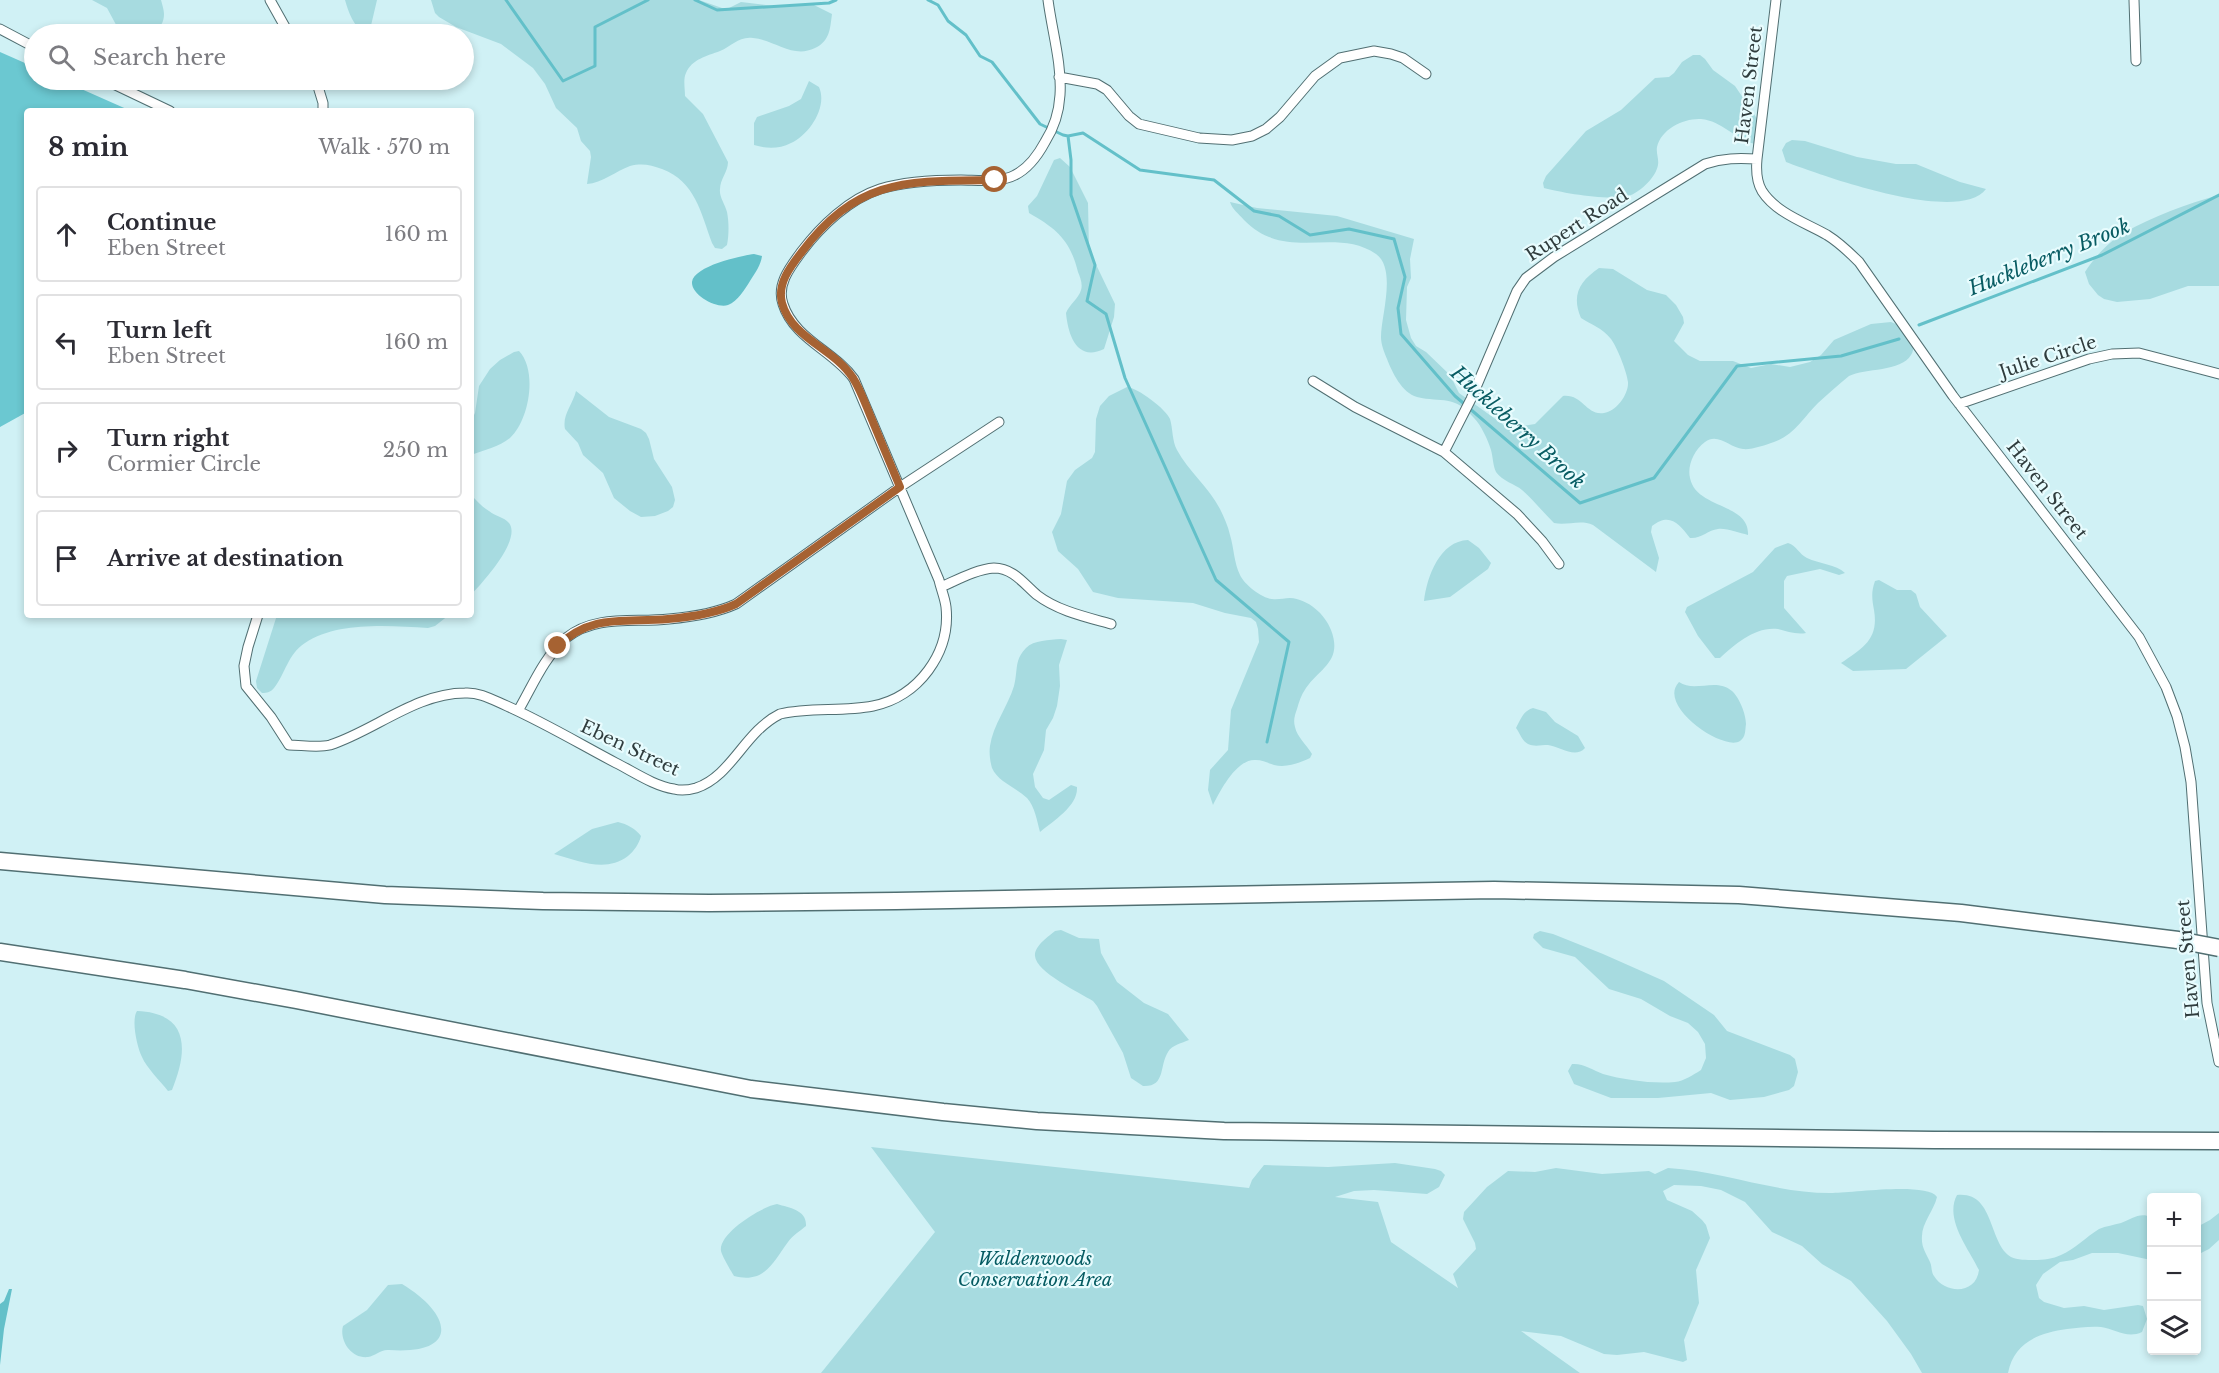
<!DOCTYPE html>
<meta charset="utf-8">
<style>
:root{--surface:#fff;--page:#f7f7f7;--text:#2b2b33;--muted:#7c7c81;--line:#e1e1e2}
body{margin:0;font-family:"Libre Baskerville",serif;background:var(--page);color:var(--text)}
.controls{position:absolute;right:18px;bottom:18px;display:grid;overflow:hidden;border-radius:6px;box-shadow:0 3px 9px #0003}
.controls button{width:54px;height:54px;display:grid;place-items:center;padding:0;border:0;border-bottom:2px solid var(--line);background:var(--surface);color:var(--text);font:30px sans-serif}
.stop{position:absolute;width:18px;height:18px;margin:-14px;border:4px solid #a66232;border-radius:50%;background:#fff}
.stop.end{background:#a66232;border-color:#fff;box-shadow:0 2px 6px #0008}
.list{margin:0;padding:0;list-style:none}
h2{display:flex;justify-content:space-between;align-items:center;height:78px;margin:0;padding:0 24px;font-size:26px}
h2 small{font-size:20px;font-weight:400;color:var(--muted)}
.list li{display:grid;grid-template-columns:39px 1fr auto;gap:18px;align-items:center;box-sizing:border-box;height:96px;margin:0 12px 12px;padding:0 12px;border:2px solid var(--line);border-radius:6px}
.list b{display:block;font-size:22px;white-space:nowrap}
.list p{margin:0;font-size:20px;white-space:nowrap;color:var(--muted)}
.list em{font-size:20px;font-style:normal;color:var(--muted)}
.icon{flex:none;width:33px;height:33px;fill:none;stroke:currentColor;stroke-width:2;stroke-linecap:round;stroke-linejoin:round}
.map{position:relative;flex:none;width:2219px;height:1373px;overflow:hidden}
.search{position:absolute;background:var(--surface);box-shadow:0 3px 9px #0003;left:24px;top:24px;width:450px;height:66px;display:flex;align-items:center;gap:15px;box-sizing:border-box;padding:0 21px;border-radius:33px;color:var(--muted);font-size:22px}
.panel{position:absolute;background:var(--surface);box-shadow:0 3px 9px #0003;left:24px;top:108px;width:450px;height:510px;border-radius:6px}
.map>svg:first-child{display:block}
.green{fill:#a7dbe0}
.forest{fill:#6bc8d1}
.water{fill:#63c0c9}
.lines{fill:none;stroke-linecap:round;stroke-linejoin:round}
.stream{stroke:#63c0c9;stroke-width:3}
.street-casing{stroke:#516f72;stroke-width:11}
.highway-casing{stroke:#516f72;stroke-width:19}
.street{stroke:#fff;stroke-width:9}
.highway{stroke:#fff;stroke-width:16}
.highway-bridge-casing{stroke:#516f72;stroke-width:19;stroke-linecap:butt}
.highway-bridge{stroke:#fff;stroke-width:16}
.route{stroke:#a66232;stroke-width:8}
.labels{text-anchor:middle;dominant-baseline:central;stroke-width:4.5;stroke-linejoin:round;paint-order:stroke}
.street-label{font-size:18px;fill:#303d3e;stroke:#e8fcfe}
.park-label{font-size:18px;font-style:italic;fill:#055b62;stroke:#e8fcfe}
.water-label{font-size:20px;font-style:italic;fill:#085c63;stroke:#e8fcfe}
</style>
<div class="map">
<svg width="2219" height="1373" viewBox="0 0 2219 1373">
<rect width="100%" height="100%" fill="#d0f1f5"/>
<path class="green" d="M92 0H161C162 4 164 10 164 14 164 37 136 35 121 34L107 8Z
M345 0H377L369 34H364C353 24 349 14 345 0Z
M431 0H699L722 8H729L741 2 774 6 814 5 832 14C830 29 830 41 815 48 793 59 775 40 753 38 739 36 732 46 720 51 707 56 692 59 686 73 683 79 685 89 685 96L703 114 728 162C728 172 720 179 720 189 719 197 725 204 727 212 729 222 729 235 727 245L722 249 715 248 712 243C701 213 695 181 662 169 651 165 642 163 630 166 616 171 602 183 587 184L591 157 590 151 581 141 577 128 556 108 545 84 533 68 501 44 456 27 439 17 435 13Z
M1693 55H1700L1705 59 1713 70 1735 86 1764 129 1765 135 1755 144C1735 139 1722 121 1701 119 1684 118 1661 129 1657 147 1656 153 1659 159 1658 165 1656 177 1641 191 1631 195 1613 202 1563 193 1544 188L1543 183 1546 176 1586 131 1621 110 1655 78 1669 77 1674 73 1682 62Z
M809 81 819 87C828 107 809 135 791 143 779 149 767 149 754 145V123L757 117 789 106 801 99Z
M1792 140 1805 141 1857 157 1896 164H1916L1960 182 1986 189C1959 225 1823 176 1786 162L1782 150 1786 143Z
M1060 158 1070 167 1088 203 1089 250 1115 304 1114 317 1104 349C1077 362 1068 335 1066 313 1069 305 1079 298 1081 290 1083 284 1080 277 1078 272 1070 240 1057 229 1029 213L1028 206 1037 196 1054 160Z
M2219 195V286H2188L2150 299 2117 302 2104 299 2098 295 2089 284 2085 272C2094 258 2109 241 2124 233 2153 216 2187 204 2219 195Z
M1230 202 1257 208 1337 216 1414 239 1410 259 1411 278 1407 287 1406 320 1411 338 1416 346 1426 352 1450 375 1459 393 1508 428 1535 424 1563 396C1583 394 1586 416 1604 413 1616 412 1629 394 1628 382 1627 372 1617 347 1611 339 1602 328 1592 325 1581 318 1571 295 1580 281 1599 268L1613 269 1647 290 1666 295 1676 305 1683 317 1684 323 1674 341 1688 355 1700 361H1733L1751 368 1771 364 1790 367 1810 362 1821 355 1834 340 1871 324 1891 322 1903 327 1913 336C1913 342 1915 349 1911 355 1901 372 1865 368 1849 376 1838 385 1828 394 1818 403 1804 417 1793 436 1774 442 1766 445 1751 450 1743 449 1730 448 1718 432 1705 442 1694 450 1687 466 1690 478 1696 509 1750 503 1748 535 1739 533 1727 528 1718 529 1708 530 1701 539 1690 538 1679 524 1670 512 1652 526L1651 532 1659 558 1656 572 1593 525C1580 519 1567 526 1554 523 1543 512 1533 500 1522 490 1515 484 1502 481 1496 472 1493 466 1493 457 1491 450 1488 440 1481 425 1474 418 1454 394 1442 403 1417 397 1402 393 1392 372 1387 359 1384 352 1381 344 1381 337 1381 316 1397 269 1376 254 1335 226 1286 263 1244 220 1239 214 1232 209 1230 202Z
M519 351C538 371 529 421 510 438 499 447 484 450 471 455V421L475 413 479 386 490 369 500 360 514 352Z
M1127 387C1138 388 1166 409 1170 419 1173 429 1172 441 1177 450 1188 471 1208 486 1220 509 1224 517 1228 526 1230 535 1234 548 1234 563 1240 575 1244 584 1261 598 1272 599 1278 600 1284 598 1290 598 1308 599 1325 614 1331 630 1343 661 1320 668 1306 688 1301 695 1299 702 1297 709 1295 715 1293 720 1295 727 1297 737 1307 745 1312 754L1310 758C1299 763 1287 768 1274 765 1268 763 1262 760 1256 760 1237 758 1220 791 1213 805L1208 790 1210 770 1228 750 1231 710 1259 642 1258 629 1256 622 1251 618 1225 613 1193 603 1118 598 1093 592 1078 569 1058 551 1052 532 1061 514 1067 481 1075 470 1092 458 1095 452 1096 419 1100 406 1109 396Z
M576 391 609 417 641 429 646 433 649 439 654 459 672 487 675 500 673 507 668 511 655 516 641 517 630 511 614 498 603 473 583 455 578 443 565 429C562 415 573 404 576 391Z
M471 495C477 501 482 507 489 511 495 516 504 517 509 523 522 540 482 583 471 595Z
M1468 540 1479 548 1491 563 1488 569 1450 597 1424 601C1427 576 1440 541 1468 540Z
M1788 543C1797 546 1799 554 1807 558 1819 564 1836 564 1845 573L1839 575 1820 569 1787 576 1784 581V608L1806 633C1796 635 1787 631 1778 629 1756 626 1735 644 1720 658H1715L1698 636 1685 612 1687 607 1753 572 1775 548Z
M1879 580 1897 590H1911L1916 594 1920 607 1947 636 1906 669 1853 671 1841 663C1863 648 1879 639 1874 610 1872 599 1871 592 1875 581Z
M277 615H449L435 626 428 628C391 626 338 621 305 643 287 655 286 673 274 688 271 692 267 693 262 693L257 688 256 681Z
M1061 639 1067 640 1059 665 1060 686 1057 706 1053 718 1046 730 1044 750 1033 774 1035 787 1043 798 1049 800 1071 785 1077 787C1078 806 1054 820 1040 832 1037 821 1035 807 1027 798 1017 788 998 782 992 768 990 761 989 753 990 746 993 725 1008 706 1014 686 1018 671 1014 660 1026 648 1034 640 1049 640 1061 639Z
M1679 682C1695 693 1716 677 1732 691 1739 697 1746 714 1746 724 1745 730 1746 737 1740 741 1724 752 1656 706 1679 682Z
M1533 708 1546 712 1555 722 1578 736 1585 748C1575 759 1561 747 1548 745 1541 745 1534 747 1528 744 1522 741 1520 733 1516 728 1521 719 1523 711 1533 708Z
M618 822C627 824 636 829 641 836 639 844 634 851 628 856 606 873 579 861 554 854L592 829Z
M1061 930 1079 938 1099 939 1101 953 1117 982 1144 1003 1168 1014 1189 1040C1182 1043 1172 1045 1168 1052 1159 1066 1166 1087 1143 1086L1131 1078 1123 1053 1097 1006 1093 1001C1080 993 1036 972 1035 956 1034 946 1049 936 1055 931Z
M1540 931 1553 934 1603 954 1664 981 1714 1015 1727 1031 1790 1055 1795 1059 1798 1072 1794 1086 1789 1090 1764 1097 1730 1100 1711 1093 1658 1098H1611L1574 1084 1568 1071 1572 1064C1583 1063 1593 1070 1603 1074 1624 1080 1653 1084 1675 1082 1684 1081 1693 1075 1701 1070L1706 1058 1705 1044 1698 1032 1688 1023 1670 1016 1641 999 1609 989 1575 957 1543 948 1533 938 1534 934Z
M137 1011C190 1013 188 1051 172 1090L168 1091C161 1082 146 1067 142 1057 137 1047 131 1020 137 1011Z
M871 1147 1249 1188 1252 1180 1264 1165 1328 1167 1395 1163 1435 1169 1441 1171 1445 1175 1439 1187 1427 1194 1374 1190 1354 1191 1335 1197 1378 1202 1391 1242 1458 1288 1453 1274 1476 1249 1475 1243 1463 1219 1464 1212 1487 1187 1508 1171 1535 1172 1556 1168 1602 1174 1649 1171 1655 1174 1668 1168C1723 1171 1777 1194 1833 1193 1852 1193 1927 1182 1937 1197 1934 1210 1922 1223 1922 1236 1921 1247 1926 1253 1930 1262 1932 1266 1931 1272 1934 1276 1945 1294 1976 1295 1979 1270 1969 1249 1944 1219 1957 1195 1995 1191 1988 1243 2011 1257 2017 1260 2027 1260 2034 1260 2043 1260 2053 1259 2061 1255 2075 1249 2086 1237 2099 1229 2106 1226 2114 1225 2121 1223 2132 1219 2139 1212 2151 1217V1260L2118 1253H2092L2073 1260 2060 1262 2043 1274 2036 1285 2039 1298 2044 1302 2064 1308 2084 1306 2104 1310 2138 1305 2143 1306 2147 1319 2142 1332C2127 1339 2115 1329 2101 1327 2089 1326 2079 1328 2067 1329 2039 1333 2014 1342 2008 1373H1922L1911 1354 1887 1321 1851 1281 1822 1264 1802 1246 1772 1232 1745 1202 1721 1190 1701 1186 1674 1185 1663 1191 1667 1200 1692 1211 1702 1220 1706 1225 1710 1238 1696 1270 1699 1303 1684 1340 1687 1360 1683 1362 1644 1352 1617 1355 1604 1354 1561 1336 1521 1331 1580 1373H821L935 1232Z
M777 1204C790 1208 807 1210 806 1226 800 1231 793 1235 788 1242 773 1262 765 1284 734 1276 731 1271 722 1256 721 1251 718 1233 763 1206 777 1204Z
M2219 1213V1240L2209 1249 2197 1255V1227L2210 1220Z
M402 1284C452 1314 461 1355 389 1350 381 1349 375 1356 368 1357 351 1359 339 1340 343 1326L367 1310 388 1285Z"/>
<path class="forest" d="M0 52 34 67V80H61L131 111H27V412L0 427Z"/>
<path class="water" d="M754 254 762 256C761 265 755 273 750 281 745 289 738 301 728 305 717 309 691 295 692 282 694 266 740 256 754 254Z
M9 1289H12L4 1329 0 1365V1304L4 1301Z"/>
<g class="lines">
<path class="stream" d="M506 0 563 81 595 66V27L648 0
M695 0 717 10 829 3 836 0
M928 0 938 5 948 21 966 35 980 56 992 62 1040 124 1063 135 1068 136 1083 133 1140 170 1214 180 1254 211 1279 216 1310 235 1349 229 1394 239 1405 277 1398 308 1401 334 1455 396 1580 503 1654 478 1737 366 1841 356 1899 339
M1068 136 1071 160V195L1095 265 1087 301 1106 314 1125 378 1216 580 1289 642 1267 742
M1919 325 2102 255 2219 195"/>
<g class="street-casing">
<path id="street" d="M270 0 289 34
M1776 0 1757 159C1756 170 1756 181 1762 191 1776 213 1806 223 1827 235 1840 243 1849 252 1859 262L1953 396 2139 637 2166 687 2177 716 2185 747 2191 782 2207 1003 2219 1062
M2134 0 2136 61
M0 29 34 47
M1059 77 1097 84 1107 90 1129 116 1139 124 1199 138 1232 140 1252 136 1266 129 1280 117 1315 76 1340 58 1374 51 1391 54 1403 58 1426 74
M105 80 170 111
M316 80 323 103V111
M1313 381 1355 407 1444 452 1517 514 1542 541 1559 564
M1959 404 2089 359 2112 354 2139 353 2219 374
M1444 452 1471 399 1517 291 1526 278 1554 257 1705 164C1723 158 1738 158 1757 159
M941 587C957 580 977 569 994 568 1013 568 1024 584 1037 595 1058 611 1086 617 1111 624
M258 615 248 647 244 666 246 686 271 717 289 745C301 745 318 748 330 745 374 731 416 693 465 693 480 692 493 700 507 706 545 723 580 744 616 763 634 772 654 786 674 789 681 791 689 790 696 788 732 776 744 732 780 714 810 707 842 712 873 706 918 697 951 653 946 607 945 598 941 589 939 580L854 379C834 351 794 339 783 304 776 284 791 266 802 251 821 226 849 199 880 189 906 181 934 180 961 180 977 180 1000 183 1015 175 1029 168 1038 155 1045 142 1054 128 1059 112 1060 95 1062 64 1052 31 1048 0
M518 711C532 687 544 657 566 638 596 614 634 623 669 619 692 617 716 613 736 604L900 487 999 422"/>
</g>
<g class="highway-casing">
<path id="highway" d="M0 861 385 895 543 901 709 903 896 901 1494 890 1739 895 1961 913 2178 940
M0 952 185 980 296 1000 751 1089 943 1112 1037 1121 1224 1131 1934 1140 2219 1141"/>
</g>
<use href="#street" class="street"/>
<use href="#highway" class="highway"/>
<g class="highway-bridge-casing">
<path id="highway-bridge" d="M2178 940 2219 948"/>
</g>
<use href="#highway-bridge" class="highway-bridge"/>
</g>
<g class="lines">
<path class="route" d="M558 646C592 613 626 623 668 619 691 617 716 613 736 604L900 487C890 463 880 439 870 415 865 403 860 389 853 378 834 348 792 339 782 303 777 284 790 267 801 253 858 177 908 181 995 180"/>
</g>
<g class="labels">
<g class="street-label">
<text transform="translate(1749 85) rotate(-83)">Haven Street</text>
<text transform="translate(1577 225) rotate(-33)">Rupert Road</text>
<text transform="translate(2048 357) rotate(-18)">Julie Circle</text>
<text transform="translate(2047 490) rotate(52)">Haven Street</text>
<text transform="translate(630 748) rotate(25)">Eben Street</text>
<text transform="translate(2188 959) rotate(-95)">Haven Street</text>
</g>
<g class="park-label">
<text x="1035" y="1259">Waldenwoods<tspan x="1035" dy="21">Conservation Area</tspan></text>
</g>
<g class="water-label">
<text transform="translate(2049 257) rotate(-22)">Huckleberry Brook</text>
<text transform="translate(1518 427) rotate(42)">Huckleberry Brook</text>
</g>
</g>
</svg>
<div class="controls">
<button>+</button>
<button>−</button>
<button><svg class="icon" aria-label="layers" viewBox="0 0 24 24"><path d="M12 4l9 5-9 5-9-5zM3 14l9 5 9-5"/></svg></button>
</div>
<div class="stop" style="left:995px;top:180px"></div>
<div class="stop end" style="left:558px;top:646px"></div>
<div class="search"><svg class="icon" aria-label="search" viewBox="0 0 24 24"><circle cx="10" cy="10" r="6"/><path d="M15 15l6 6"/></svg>Search here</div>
<section class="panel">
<h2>8 min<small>Walk · 570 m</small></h2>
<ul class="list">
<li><svg class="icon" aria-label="ahead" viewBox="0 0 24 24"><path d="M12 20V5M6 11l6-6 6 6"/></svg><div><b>Continue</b><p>Eben Street</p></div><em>160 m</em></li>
<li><svg class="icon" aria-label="left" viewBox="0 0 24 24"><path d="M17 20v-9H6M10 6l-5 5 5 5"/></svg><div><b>Turn left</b><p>Eben Street</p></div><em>160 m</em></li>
<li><svg class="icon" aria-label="right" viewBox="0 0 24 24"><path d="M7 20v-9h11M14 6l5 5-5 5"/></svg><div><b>Turn right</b><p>Cormier Circle</p></div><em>250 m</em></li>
<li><svg class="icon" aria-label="arrive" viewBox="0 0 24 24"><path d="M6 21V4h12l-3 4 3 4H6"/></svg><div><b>Arrive at destination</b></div></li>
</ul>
</section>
</div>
